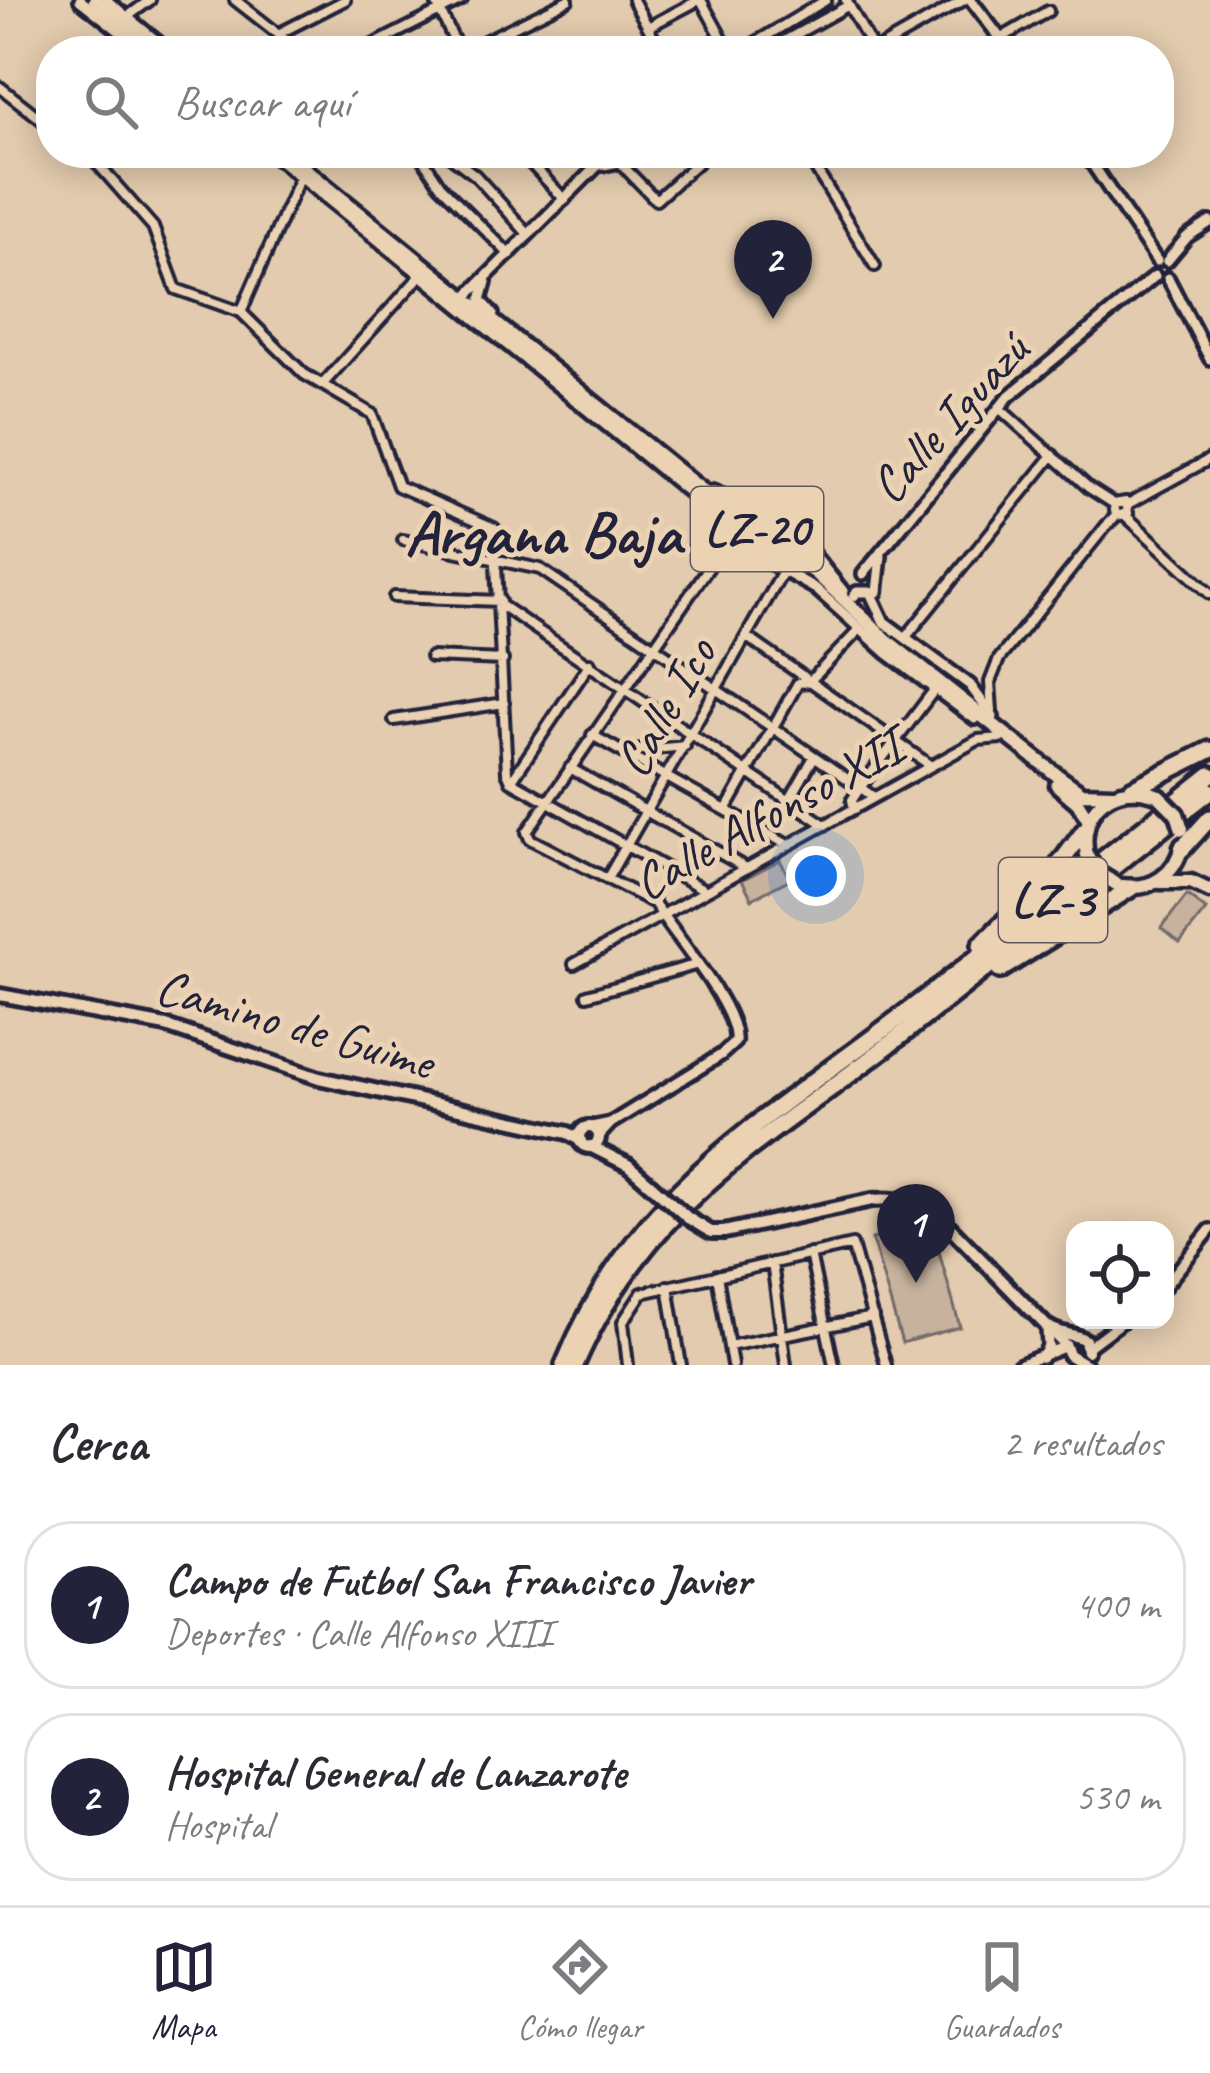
<!DOCTYPE html>
<html lang="es">
<meta charset="utf-8">
<style>
:root{--surface:#fff;--page:#f2f2f3;--text:#2b2b33;--muted:#7c7c81;--line:#e1e1e2;--accent:#22223b}
body{margin:0;font-family:Caveat,sans-serif;background:var(--page);color:var(--text)}
.controls{position:absolute;right:36px;bottom:36px;display:grid;overflow:hidden;border-radius:24px;box-shadow:0 6px 30px #0003}
.controls button{width:108px;height:108px;display:grid;place-items:center;padding:0;border:0;border-bottom:3px solid var(--line);background:var(--surface);color:var(--text);font:60px sans-serif}
.you{position:absolute;left:816px;top:876px;width:42px;height:42px;margin:-30px;border:9px solid #fff;border-radius:50%;background:#1a73e8;box-shadow:0 0 0 18px #1a73e833}
.badge{display:grid;place-items:center;width:78px;height:78px;border-radius:50%;background:var(--accent);color:#fff;font-size:39px;font-weight:700}
.pin{position:absolute;translate:-50% -99px;filter:drop-shadow(0 3px 6px #0008)}
.pin::after{content:'';position:absolute;top:63px;width:42px;height:36px;background:inherit;clip-path:polygon(0 0,100% 0,50% 100%)}
.list{margin:0;padding:0;list-style:none}
h2{display:flex;justify-content:space-between;align-items:center;height:156px;margin:0;padding:0 48px;font-size:51px}
h2 small{font-size:39px;font-weight:400;color:var(--muted)}
.list li{display:grid;grid-template-columns:78px 1fr auto;gap:36px;align-items:center;box-sizing:border-box;height:168px;margin:0 24px 24px;padding:0 24px;border:3px solid var(--line);border-radius:48px}
.list b{display:block;font-size:45px;white-space:nowrap}
.list p{margin:0;font-size:39px;white-space:nowrap;color:var(--muted)}
.list em{font-size:39px;font-style:normal;color:var(--muted)}
.icon{flex:none;width:66px;height:66px;fill:none;stroke:currentColor;stroke-width:2;stroke-linecap:round;stroke-linejoin:round}
.map{position:relative;flex:none;width:1210px;height:1365px;overflow:hidden}
.search{position:absolute;background:var(--surface);box-shadow:0 6px 30px #0003;left:36px;right:36px;top:36px;height:132px;display:flex;align-items:center;gap:30px;box-sizing:border-box;padding:0 42px;border-radius:48px;color:var(--muted);font-size:45px}
.sheet{height:540px;background:var(--surface)}
nav{display:flex;justify-content:space-around;align-items:center;box-sizing:border-box;height:168px;border-top:3px solid var(--line);background:var(--surface);font-size:33px;color:var(--muted)}
nav a{display:grid;justify-items:center;gap:6px}
nav .on{color:var(--accent)}
.map>svg:first-child{display:block}
.green{fill:#c6b29d;stroke:#746a6c;stroke-width:3}
.lines{fill:none;stroke-linecap:round;stroke-linejoin:round}
.minor-casing{stroke:#22223b;stroke-width:16}
.tertiary-casing{stroke:#22223b;stroke-width:18}
.secondary-casing{stroke:#22223b;stroke-width:20}
.primary-casing{stroke:#22223b;stroke-width:21}
.motorway-casing{stroke:#22223b;stroke-width:24}
.minor{stroke:#ead2b3;stroke-width:8}
.tertiary{stroke:#ead2b3;stroke-width:9}
.secondary{stroke:#ead2b3;stroke-width:10}
.primary{stroke:#ead2b3;stroke-width:12}
.motorway{stroke:#ead2b3;stroke-width:15}
.tertiary-bridge-casing{stroke:#22223b;stroke-width:18;stroke-linecap:butt}
.secondary-bridge-casing{stroke:#22223b;stroke-width:20;stroke-linecap:butt}
.primary-bridge-casing{stroke:#22223b;stroke-width:21;stroke-linecap:butt}
.tertiary-bridge{stroke:#ead2b3;stroke-width:9}
.secondary-bridge{stroke:#ead2b3;stroke-width:10}
.primary-bridge{stroke:#ead2b3;stroke-width:12}
.labels{text-anchor:middle;dominant-baseline:central;stroke-width:10;stroke-linejoin:round;paint-order:stroke}
.shield{fill:#ead2b3;stroke:#5e575f;stroke-width:3}
.shield-label{font-size:48px;font-weight:bold;fill:#22223b}
.street-label{font-size:51px;fill:#22223b;stroke:#ead2b3}
.district-label{font-size:63px;font-weight:bold;fill:#22223b;stroke:#ead2b3}
</style>
<div class="map">
<svg width="1210" height="1365" viewBox="0 0 1210 1365">
<rect width="100%" height="100%" fill="#e2cbae"/>
<filter id="ink" filterUnits="userSpaceOnUse"><feTurbulence type="fractalNoise" baseFrequency=".00833" numOctaves="2"/><feDisplacementMap in="SourceGraphic" scale="24" xChannelSelector="R" yChannelSelector="G"/><feConvolveMatrix kernelMatrix="1 2 1 2 8 2 1 2 1" color-interpolation-filters="sRGB"/></filter>
<g filter="url(#ink)">
<path class="green" d="M780 860 790 879 752 899 742 880Z
M1187 895 1206 910 1180 943 1161 928Z
M931 1223 960 1327 902 1343 872 1239Z"/>
<g class="lines">
<g class="minor-casing">
<path id="minor" d="M235 0 300 51
M435 0 459 51
M633 0 661 51
M701 0 729 51
M846 0 874 51
M127 17 150 0
M648 27 699 0
M278 34 345 0
M743 50 826 0
M361 51 462 0
M464 51 568 0
M766 51 849 5
M874 51 964 0
M979 51 1048 11
M0 87 51 127
M88 153 153 227 176 289 241 312 304 374 372 414 398 486 494 528 507 772 511 781
M419 153 440 185 510 255
M446 153 475 175 529 235
M521 153 565 200
M790 153H799
M806 153 875 266
M618 161 656 200 708 153
M241 312 300 177
M322 385 421 275
M999 408 1089 488 1114 504
M1128 504 1210 459
M1126 516 1210 594
M403 540 540 569 874 797
M394 597 500 601
M502 606 825 825
M747 637 931 766
M906 637 1053 455
M431 657 503 660
M992 711 990 682 999 659 1106 526 1116 516 1128 513 1126 502 1114 504 1116 516
M394 720 504 703
M592 735 786 844
M623 752 685 746
M570 768 746 868
M512 780 590 663
M511 781 703 889
M789 801 814 757
M854 809 852 800 860 788 935 689
M726 810 798 683 809 682 859 630
M607 879 784 570
M661 913 654 903 530 839 527 832 733 532
M574 964 978 740 1001 738
M587 995 695 965
M810 1254 834 1365
M772 1263 786 1365
M717 1275 732 1365
M668 1286 681 1365
M729 1346 873 1317
M628 1365 623 1322 642 1293 852 1245 886 1365"/>
</g>
<g class="tertiary-casing">
<path id="tertiary" d="M80 0 145 51
M106 0 169 51
M971 0 1010 51
M737 51H744
M271 153 697 499 754 554 816 589 887 653 975 719
M1085 153 1157 261
M604 165 618 162 632 153
M1167 261 1187 237 1210 222
M1168 278 1210 359
M486 282 481 300 493 314
M469 294 610 153
M714 491 759 514 792 508 801 539 843 591
M777 511 778 523 783 527
M863 574 1009 396 1155 276
M877 592 881 556
M854 596 857 592H870L884 622 970 685 993 717
M592 1127 611 1123
M599 1136 611 1123 721 1055 735 1042C739 1010 680 942 661 913
M1165 1286 1210 1230
M1088 1347 1124 1320
M1042 1358 1048 1346 1047 1330
M1019 1365 1066 1346"/>
</g>
<g class="secondary-casing">
<path id="secondary" d="M0 995 166 1026 319 1078 568 1133 581 1141
M579 1137a10 10 0 1 1 20 0a10 10 0 1 1-20 0Z
M590 1146 628 1165 650 1184
M688 1218 711 1232H724L872 1200C896 1198 917 1202 938 1215L1066 1346 1069 1355 1086 1365
M1049 1327C1060 1335 1074 1333 1085 1340L1087 1351"/>
</g>
<g class="primary-casing">
<path id="primary" d="M95 0 159 51
M285 153 698 487 817 574 891 644 1058 776 1082 793 1112 794
M1057 785 1078 803 1088 819
M1087 855C1077 808 1116 778 1159 796
M1159 882H1191L1210 891
M1123 886C1152 891 1176 874 1182 845"/>
</g>
<g class="motorway-casing">
<path id="motorway" d="M1132 789 1210 750
M1182 849 1210 818
M981 945 1052 874 1085 830
M1000 970 1131 888
M564 1365C636 1188 765 1121 908 1011 1009 933 1110 855 1210 775
M575 1365C648 1196 767 1141 903 1034 1006 953 1107 871 1210 791"/>
</g>
<use href="#minor" class="minor"/>
<use href="#tertiary" class="tertiary"/>
<use href="#secondary" class="secondary"/>
<use href="#primary" class="primary"/>
<use href="#motorway" class="motorway"/>
<g class="tertiary-bridge-casing">
<path id="tertiary-bridge" d="M769 550 778 537"/>
</g>
<g class="secondary-bridge-casing">
<path id="secondary-bridge" d="M650 1184 688 1218"/>
</g>
<g class="primary-bridge-casing">
<path id="primary-bridge" d="M1159 796 1177 814 1182 829
M1087 855 1098 873 1116 884"/>
</g>
<use href="#tertiary-bridge" class="tertiary-bridge"/>
<use href="#secondary-bridge" class="secondary-bridge"/>
<use href="#primary-bridge" class="primary-bridge"/>
</g>
</g>
<g class="labels">
<g class="shield">
<rect x="691" y="487" width="132" height="84" rx="9"/>
<rect x="999" y="858" width="108" height="84" rx="9"/>
</g>
<g class="shield-label">
<text x="757" y="529">LZ-20</text>
<text x="1053" y="900">LZ-3</text>
</g>
<g class="street-label">
<text transform="translate(949 418) rotate(-48)">Calle Iguazú</text>
<text transform="translate(665 707) rotate(-60)">Calle Ico</text>
<text transform="translate(768 814) rotate(-29)">Calle Alfonso XII</text>
<text transform="translate(295 1024) rotate(16)">Camino de Guime</text>
</g>
<g class="district-label">
<text x="543" y="533">Argana Baja</text>
</g>
</g>
</svg>
<div class="controls">
<button><svg class="icon" aria-label="locate" viewBox="0 0 24 24"><circle cx="12" cy="12" r="6"/><path d="M12 2v4M12 18v4M2 12h4M18 12h4"/></svg></button>
</div>
<div class="you"></div>
<div class="pin badge" style="left:916px;top:1283px">1</div>
<div class="pin badge" style="left:773px;top:319px">2</div>
<div class="search"><svg class="icon" aria-label="search" viewBox="0 0 24 24"><circle cx="10" cy="10" r="6"/><path d="M15 15l6 6"/></svg>Buscar aquí</div>
</div>
<section class="sheet">
<h2>Cerca<small>2 resultados</small></h2>
<ul class="list">
<li><span class="badge">1</span><div><b>Campo de Futbol San Francisco Javier</b><p>Deportes · Calle Alfonso XIII</p></div><em>400 m</em></li>
<li><span class="badge">2</span><div><b>Hospital General de Lanzarote</b><p>Hospital</p></div><em>530 m</em></li>
</ul>
</section>
<nav>
<a class="on"><svg class="icon" aria-label="map" viewBox="0 0 24 24"><path d="M3 6l6-2 6 2 6-2v14l-6 2-6-2-6 2zM9 4v14M15 6v14"/></svg>Mapa</a>
<a><svg class="icon" aria-label="directions" viewBox="0 0 24 24"><path d="M12 3l9 9-9 9-9-9zM9 14v-3h6M13 9l2 2-2 2"/></svg>Cómo llegar</a>
<a><svg class="icon" aria-label="saved" viewBox="0 0 24 24"><path d="M7 4h10v16l-5-4-5 4z"/></svg>Guardados</a>
</nav>
